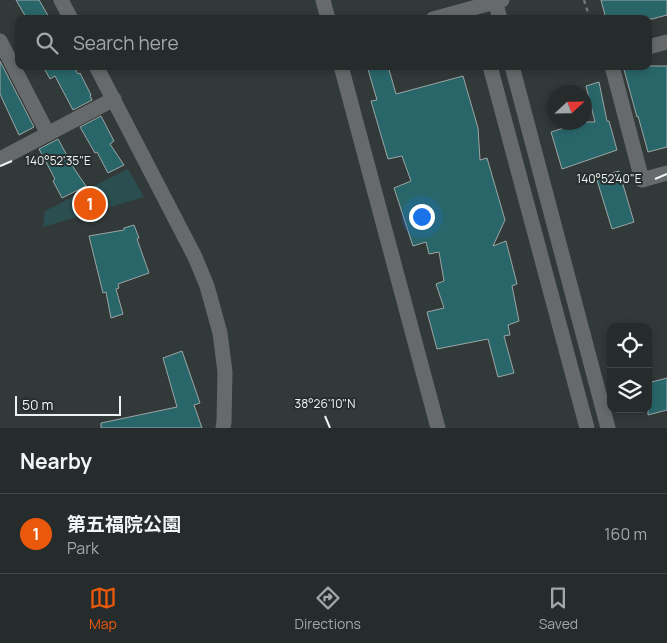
<!DOCTYPE html>
<meta charset="utf-8">
<style>
:root{--surface:#262b2b;--page:#323737;--text:#f1f3f6;--muted:#a4a7a9;--line:#424747;--accent:#ea580c}
body{margin:0;font-family:Manrope,"Noto Sans JP",sans-serif;background:var(--page);color:var(--text)}
.controls{position:absolute;right:15px;bottom:15px;display:grid;overflow:hidden;border-radius:10px;box-shadow:0 2px 8px #0003}
.controls button{width:45px;height:45px;display:grid;place-items:center;padding:0;border:0;border-bottom:1px solid var(--line);background:var(--surface);color:var(--text);font:25px sans-serif}
.compass{position:absolute;left:547px;top:85px;width:45px;height:45px;border-radius:50%;background:var(--surface);box-shadow:0 2px 8px #0003;rotate:68deg}
.scale{position:absolute;left:15px;bottom:12px;width:106px;box-sizing:border-box;padding-left:5px;border:2px solid #eef3f3;border-top:0;font-size:14px;line-height:18px;white-space:nowrap;color:#eef3f3;-webkit-text-stroke:4px #282f2f;paint-order:stroke}
.you{position:absolute;left:421px;top:216px;width:18px;height:18px;margin:-12px;border:4px solid #fff;border-radius:50%;background:#1a73e8;box-shadow:0 0 0 8px #1a73e833}
.badge{display:grid;place-items:center;width:32px;height:32px;border-radius:50%;background:var(--accent);color:#fff;font-size:16px;font-weight:700}
.pin{position:absolute;translate:-50% -50%;border:2px solid #fff;box-shadow:0 1px 5px #0006}
.list{margin:0;padding:0;list-style:none}
h2{display:flex;justify-content:space-between;align-items:center;height:65px;margin:0;padding:0 20px;font-size:21px}
h2 small{font-size:16px;font-weight:400;color:var(--muted)}
.list li{display:grid;grid-template-columns:32px 1fr auto;gap:15px;align-items:center;box-sizing:border-box;height:80px;padding:0 20px;border-top:1px solid var(--line)}
.list b{display:block;font-size:19px;white-space:nowrap}
.list p{margin:0;font-size:16px;white-space:nowrap;color:var(--muted)}
.list em{font-size:16px;font-style:normal;color:var(--muted)}
.icon{flex:none;width:28px;height:28px;fill:none;stroke:currentColor;stroke-width:2;stroke-linecap:round;stroke-linejoin:round}
.map{position:relative;flex:none;width:667px;height:428px;overflow:hidden}
.search{position:absolute;background:var(--surface);box-shadow:0 2px 8px #0003;left:15px;right:15px;top:15px;height:55px;display:flex;align-items:center;gap:12px;box-sizing:border-box;padding:0 18px;border-radius:10px;color:var(--muted);font-size:19px}
.sheet{height:145px;background:var(--surface)}
nav{display:flex;justify-content:space-around;align-items:center;box-sizing:border-box;height:70px;border-top:1px solid var(--line);background:var(--surface);font-size:14px;color:var(--muted)}
nav a{display:grid;justify-items:center;gap:2px}
nav .on{color:var(--accent)}
.map>svg:first-child{display:block}
.green{fill:#2b4e50}
.building{fill:#29666a;stroke:#9da5a5}
.lines{fill:none;stroke-linecap:round;stroke-linejoin:round}
.path{stroke:#707676;stroke-width:2.5;stroke-dasharray:4 4;stroke-linecap:butt}
.minor{stroke:#676a6a;stroke-width:15}
.ticks{fill:none;stroke:#eef3f3;stroke-width:2}
.ticks-label{font-size:12px;text-anchor:middle;fill:#eef3f3;stroke:#282f2f;stroke-width:4;stroke-linejoin:round;paint-order:stroke}
</style>
<div class="map">
<svg width="667" height="428" viewBox="0 0 667 428">
<rect width="100%" height="100%" fill="#323939"/>
<path class="green" d="M128 169 144 197 43 227 45 211Z"/>
<path class="building" d="M16 0H39L50 19H27Z
M601 0H667V15L652 19H606Z
M0 61 34 127 19 135 0 94Z
M43 66H76L74 67 78 74 80 73 91 95 90 96 92 100 73 110 55 76 50 79Z
M367 66H388L396 94 463 76 478 128 480 160 487 158 505 220 493 246 506 241 517 284 512 286 519 321 508 325 510 335 504 336 514 373 498 377 488 339 437 349 427 312 444 308 436 284 444 281 439 252 429 254 426 242 413 246 394 188 411 181 402 156 388 159 371 101 377 100Z
M623 66H667V147L648 152 638 116 637 117Z
M599 82 607 121H609L617 150 562 169 551 132 582 122H595L586 86Z
M101 116 114 141 110 144 124 165 108 173 97 152 95 153 80 127Z
M58 139 75 170 86 186 62 198 53 181 55 179 39 149Z
M619 171 634 222 612 229 596 177Z
M134 225 139 238 137 239 149 273 118 284 119 288 116 289 123 314 111 318 106 292 103 293 89 236 124 230V228Z
M182 351 200 403 194 405 202 428H101V423L177 407 163 358Z
M667 378V410L648 415V383Z"/>
<g class="lines">
<path class="path" d="M584 0 590 19"/>
<path class="minor" d="M61 0 71 19
M323 0 328 19
M495 0 500 19
M433 19 502 0
M0 41 48 134
M648 47 667 42
M96 66 195 257 207 286 220 333 225 372 224 422 223 428
M341 66 438 428
M490 66 587 428
M512 66 608 428
M612 66 642 180 667 173
M0 159 114 99"/>
</g>
<path class="ticks" d="M0 166 12 161M655 179 667 174M325 416 330 428"/>
<g class="ticks-label">
<text x="58" y="165">140°52'35"E</text>
<text x="609" y="183">140°52'40"E</text>
<text x="325" y="408">38°26'10"N</text>
</g>
</svg>
<div class="controls">
<button><svg class="icon" aria-label="locate" viewBox="0 0 24 24"><circle cx="12" cy="12" r="6"/><path d="M12 2v4M12 18v4M2 12h4M18 12h4"/></svg></button>
<button><svg class="icon" aria-label="layers" viewBox="0 0 24 24"><path d="M12 4l9 5-9 5-9-5zM3 14l9 5 9-5"/></svg></button>
</div>
<svg class="compass" viewBox="-18 -18 36 36"><path d="M0-13l5 13h-10z" fill="#e53935"/><path d="M0 13l5-13h-10z" fill="#a4a7a9"/></svg>
<div class="scale">50 m</div>
<div class="you"></div>
<div class="pin badge" style="left:90px;top:204px">1</div>
<div class="search"><svg class="icon" aria-label="search" viewBox="0 0 24 24"><circle cx="10" cy="10" r="6"/><path d="M15 15l6 6"/></svg>Search here</div>
</div>
<section class="sheet">
<h2>Nearby<small></small></h2>
<ul class="list">
<li><span class="badge">1</span><div><b>第五福院公園</b><p>Park</p></div><em>160 m</em></li>
</ul>
</section>
<nav>
<a class="on"><svg class="icon" aria-label="map" viewBox="0 0 24 24"><path d="M3 6l6-2 6 2 6-2v14l-6 2-6-2-6 2zM9 4v14M15 6v14"/></svg>Map</a>
<a><svg class="icon" aria-label="directions" viewBox="0 0 24 24"><path d="M12 3l9 9-9 9-9-9zM9 14v-3h6M13 9l2 2-2 2"/></svg>Directions</a>
<a><svg class="icon" aria-label="saved" viewBox="0 0 24 24"><path d="M7 4h10v16l-5-4-5 4z"/></svg>Saved</a>
</nav>
